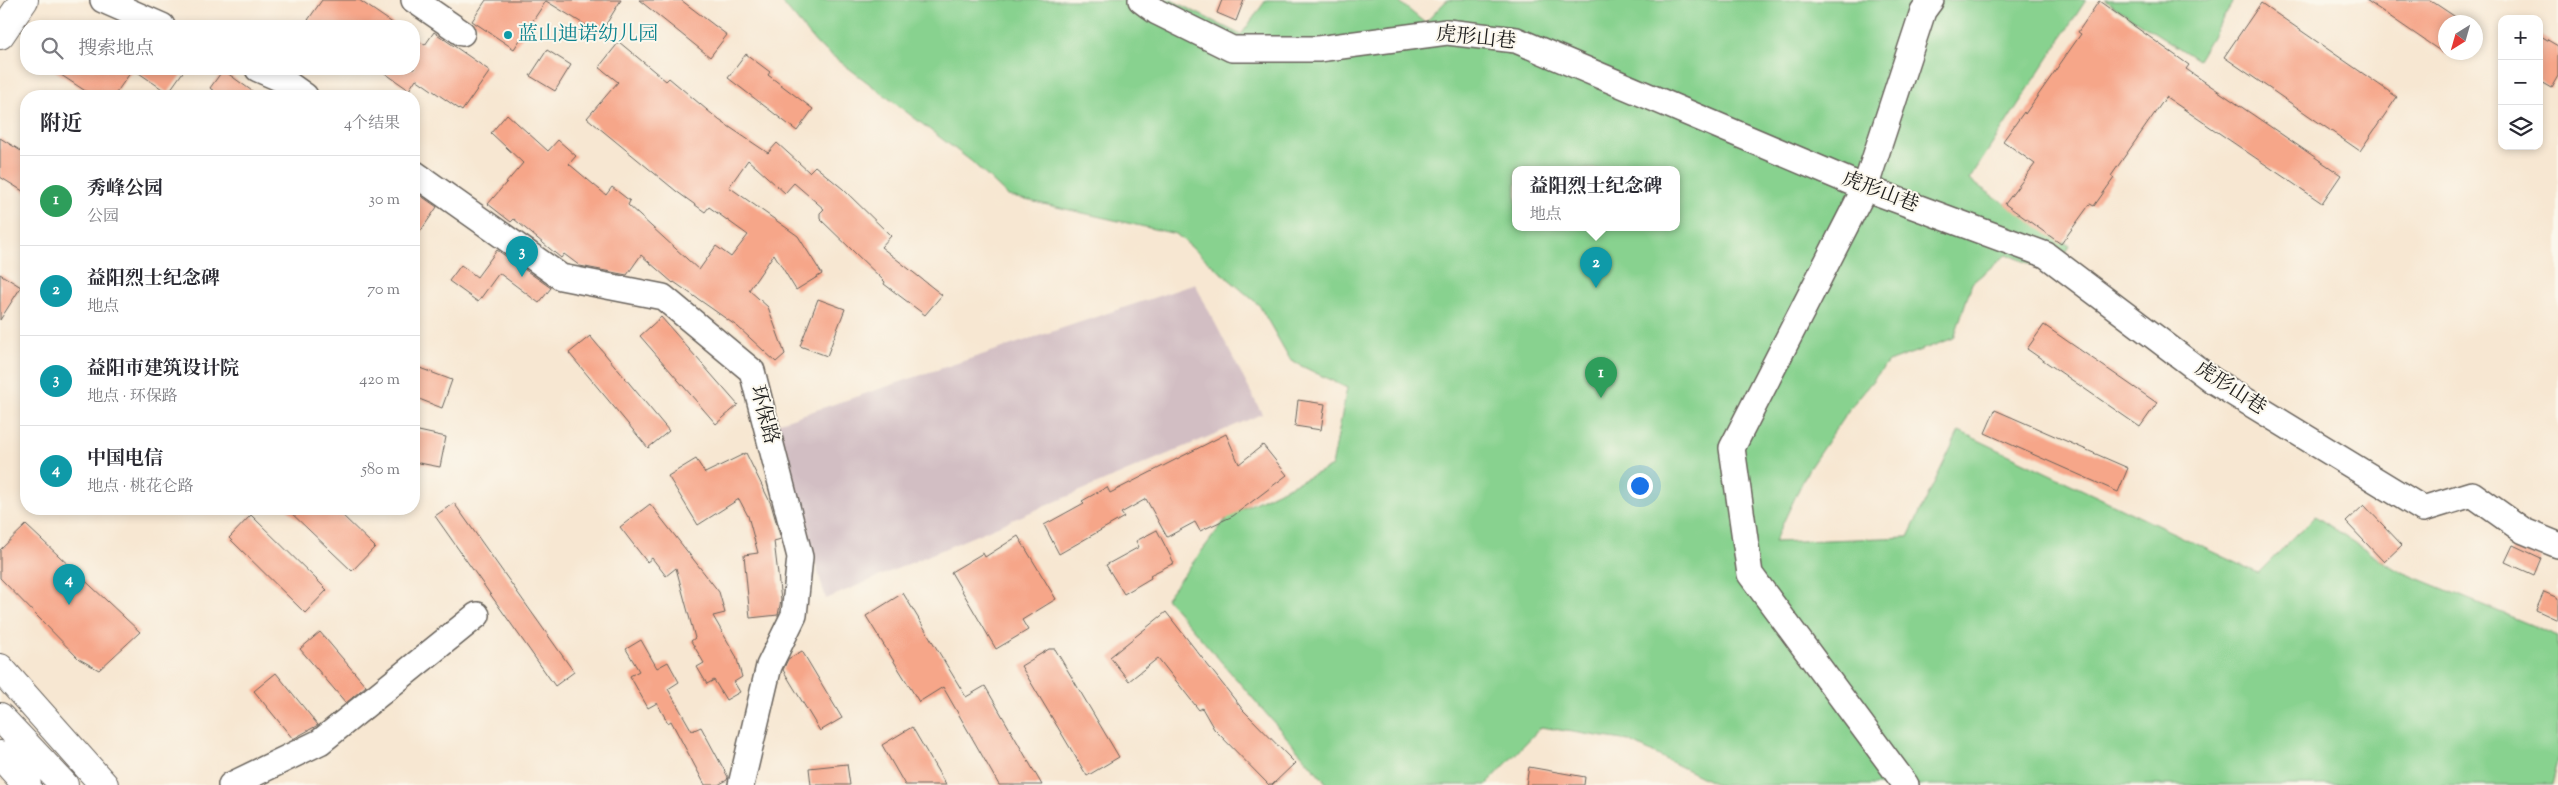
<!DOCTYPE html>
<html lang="zh">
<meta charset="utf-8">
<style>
:root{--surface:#fff;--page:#f7f7f7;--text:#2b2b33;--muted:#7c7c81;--line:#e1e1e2;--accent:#d1495b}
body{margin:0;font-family:"Sorts Mill Goudy","Noto Serif SC",serif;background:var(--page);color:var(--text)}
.controls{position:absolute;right:15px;top:15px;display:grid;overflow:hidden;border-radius:10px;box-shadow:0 2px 8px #0003}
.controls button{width:45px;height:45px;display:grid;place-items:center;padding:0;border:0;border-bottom:1px solid var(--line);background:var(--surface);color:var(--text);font:25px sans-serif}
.compass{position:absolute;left:2438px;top:15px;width:45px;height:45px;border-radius:50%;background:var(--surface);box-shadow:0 2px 8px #0003;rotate:217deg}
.you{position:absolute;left:1639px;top:485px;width:18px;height:18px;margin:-12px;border:4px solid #fff;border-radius:50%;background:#1a73e8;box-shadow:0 0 0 8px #1a73e833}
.badge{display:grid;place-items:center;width:32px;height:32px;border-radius:50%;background:var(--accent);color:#fff;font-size:16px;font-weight:700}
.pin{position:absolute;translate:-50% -41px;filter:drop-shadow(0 1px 2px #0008)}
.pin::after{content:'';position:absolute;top:26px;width:18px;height:15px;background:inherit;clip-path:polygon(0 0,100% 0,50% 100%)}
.popup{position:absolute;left:1512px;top:166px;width:168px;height:65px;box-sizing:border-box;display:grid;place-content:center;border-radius:10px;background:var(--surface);filter:drop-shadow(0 1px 4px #0005);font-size:16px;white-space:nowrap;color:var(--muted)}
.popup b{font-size:19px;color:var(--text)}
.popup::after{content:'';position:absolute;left:50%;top:100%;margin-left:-10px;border:10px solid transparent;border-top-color:var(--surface)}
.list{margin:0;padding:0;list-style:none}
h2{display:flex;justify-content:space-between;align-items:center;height:65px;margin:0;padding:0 20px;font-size:21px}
h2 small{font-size:16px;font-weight:400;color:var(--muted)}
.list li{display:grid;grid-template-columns:32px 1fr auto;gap:15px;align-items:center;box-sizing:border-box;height:90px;padding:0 20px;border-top:1px solid var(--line)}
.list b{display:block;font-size:19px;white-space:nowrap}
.list p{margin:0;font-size:16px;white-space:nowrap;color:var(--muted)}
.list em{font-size:16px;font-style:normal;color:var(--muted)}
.icon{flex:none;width:28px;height:28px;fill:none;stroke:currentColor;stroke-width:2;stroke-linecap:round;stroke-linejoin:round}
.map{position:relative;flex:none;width:2558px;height:785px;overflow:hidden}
.search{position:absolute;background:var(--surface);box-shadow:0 2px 8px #0003;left:20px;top:20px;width:400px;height:55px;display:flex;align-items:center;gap:12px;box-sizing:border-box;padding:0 18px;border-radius:20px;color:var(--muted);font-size:19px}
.panel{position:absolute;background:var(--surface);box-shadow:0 2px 8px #0003;left:20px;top:90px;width:400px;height:425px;border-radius:20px}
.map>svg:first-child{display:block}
.industrial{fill:#d2bec3}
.green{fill:#88d28f;stroke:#527756;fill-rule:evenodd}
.building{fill:#f6a689}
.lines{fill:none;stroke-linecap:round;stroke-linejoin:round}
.minor-casing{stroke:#69635c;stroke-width:28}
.major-casing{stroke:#69635c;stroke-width:30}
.minor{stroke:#fff;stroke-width:25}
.major{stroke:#fff;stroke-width:28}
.culture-dot{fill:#0f9aa8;stroke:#fbf7ec;stroke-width:2}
.labels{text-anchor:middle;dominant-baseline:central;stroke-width:4;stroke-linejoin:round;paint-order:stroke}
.culture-label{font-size:20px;fill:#0d838f;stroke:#fbf7ec;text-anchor:start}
.street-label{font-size:20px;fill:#1c1c1c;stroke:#fbf7ec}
</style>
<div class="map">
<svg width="2558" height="785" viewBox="0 0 2558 785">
<rect width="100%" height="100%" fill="#fbf7ec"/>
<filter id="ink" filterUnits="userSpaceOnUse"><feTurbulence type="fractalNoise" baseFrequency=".02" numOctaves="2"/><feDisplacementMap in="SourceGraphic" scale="10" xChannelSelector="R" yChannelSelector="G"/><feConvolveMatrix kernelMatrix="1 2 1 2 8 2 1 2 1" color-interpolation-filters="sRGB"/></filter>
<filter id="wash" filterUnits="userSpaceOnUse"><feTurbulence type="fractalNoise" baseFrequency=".0096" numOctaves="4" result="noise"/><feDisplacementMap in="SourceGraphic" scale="20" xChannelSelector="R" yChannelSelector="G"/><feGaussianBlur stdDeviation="1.12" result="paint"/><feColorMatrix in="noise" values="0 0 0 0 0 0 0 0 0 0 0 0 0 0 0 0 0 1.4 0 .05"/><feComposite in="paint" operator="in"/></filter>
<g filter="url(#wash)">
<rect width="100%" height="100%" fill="#f7e7d2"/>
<path class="industrial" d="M1195 284 1262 414 826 599 774 424Z"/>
<path class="green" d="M780 0H1171L1241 35 1266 0H1397L1425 23 1447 0H2086L1969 180 2070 246 2054 274 2007 254 1972 283 1954 338 1888 362 1850 408 1808 470 1774 542 1908 537 1959 431 2258 573 2315 516 2395 569 2558 636V762L2552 785H1718L1629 741 1541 727 1486 785H1328L1166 598 1229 515 1332 466 1347 388 1291 361 1259 305 1176 234 1008 196 971 161 817 44ZM1516 169H1676V227H1516Z
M2104 0H2234L2198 60Z"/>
<g id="blocks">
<path class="building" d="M322 0H359L397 26H318L308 20Z
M486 0H621L600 34 546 1 514 49 472 21Z
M639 0H681L727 35 710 57Z
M1222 0H1244L1236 21 1217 13Z
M2366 0H2430L2463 22H2446V55Z
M2099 1 2189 65 2186 69 2341 175 2322 203 2166 97 2111 176 2114 178 2094 206 2090 204 2061 244 2005 204 2035 164 2003 141 2024 112 2025 114 2081 34 2078 32Z
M2261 3 2397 97 2360 151 2224 57Z
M434 32 490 71 462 111 416 79 409 90 379 69H414V38L425 45Z
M2539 35 2558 46V76L2551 88 2539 81Z
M619 42 666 81 669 78 719 120 768 153 777 143 809 172 815 166 843 189 891 236 881 247 942 295 925 315 884 284 885 282 820 219V213L824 209 794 183 785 193 748 160 729 187 798 236 822 274 796 290 774 254 749 290 768 307 785 354 776 362 738 327 674 282 673 283 641 255 627 275 580 266 564 254 561 258 514 219 511 222 488 204 523 163 491 133 507 114 548 151 558 140 576 156 569 164 606 195 612 187 630 201 628 205 699 270 716 246 731 257 748 235 709 207 705 212 676 191 587 118 618 82 599 67Z
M547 50 571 65 555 91 530 76Z
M746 54 770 72 768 75 813 109 797 131 728 78Z
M52 69H185L168 93 133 69 114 96H93Z
M223 70 259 96H220L210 88Z
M0 138 26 154V193L0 177Z
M414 191 437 207 414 241Z
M497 250 551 288 539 303 499 273 478 302 449 281 461 265 477 277Z
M0 274 21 287 0 320Z
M818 299 845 309 827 356 800 346Z
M661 317 738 405 716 424 640 336Z
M2044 325 2157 403 2140 427 2027 349Z
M590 336 669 431 648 448 569 353Z
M417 367 452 380 442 408 414 397V376Z
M1298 400 1325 404 1321 430 1295 426Z
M1995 410 2128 468 2118 492 1985 433Z
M414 430 446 437 440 467 414 462Z
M1226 434 1239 464 1263 445 1287 475 1233 516 1200 531 1195 522 1167 537 1146 499 1121 513 1124 517 1059 554 1044 525 1084 503 1082 501 1107 487 1110 493Z
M746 453 771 504 781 539 774 541 781 600 778 615 750 618 744 555 758 553 748 516 739 499 698 525 668 476 696 459 705 473Z
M454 503 574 672 555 686 435 516Z
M650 504 719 592 725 613 713 616 736 656 742 677 734 682 740 692 726 700 714 680 707 684 697 667 704 663 691 641 695 638 676 568 666 576 652 558 647 562 620 527Z
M2364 505 2402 545 2384 562 2346 522Z
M287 509H336L375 547 352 571Z
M251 515 327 590 305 613 229 538Z
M26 525 140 632 99 670 79 659 0 578V550Z
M1157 530 1174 563 1150 575 1151 578 1124 594 1106 565 1139 547 1136 541Z
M1018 536 1056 599 1022 620 1028 630 996 649 951 572 983 553 985 557Z
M2513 545 2541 558 2534 575 2505 562Z
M2544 592 2558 598V620L2536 610Z
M903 593 966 697 985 686 1042 785H999L943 687 919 702 866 616Z
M1166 612 1243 710 1295 763 1272 785H1269L1214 729 1202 708 1199 710 1158 658 1129 681 1110 657Z
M320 632 366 686 346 703 300 649Z
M641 640 657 668 668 662 679 682 668 689 692 731 701 727 728 777 727 780 718 785H705L671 721 668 723 657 703 648 708 630 676 639 671 626 649Z
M1049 649H1055L1119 757 1087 776 1021 666Z
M802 651 842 718 820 731 783 670 788 659Z
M276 673 318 725 293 739 254 691Z
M912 727 946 785H905L882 745Z
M847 764 850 785H811L809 768Z
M1529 767 1585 777 1584 785H1526Z"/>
</g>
</g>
<g filter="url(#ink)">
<use href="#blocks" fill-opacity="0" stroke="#69635c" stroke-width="1"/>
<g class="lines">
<g class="minor-casing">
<path id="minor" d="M103 0 162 26
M414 0 462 33
M1141 0 1157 12 1232 49H1318L1447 32 1516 40 1865 188 2046 255 2212 380 2423 509 2472 494 2524 531 2558 545
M258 69 281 79 305 96
M414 173 561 277 663 297 752 371 800 557 794 615 769 666 741 785
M231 785 320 742 477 615
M1906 785 1750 574 1732 448 1865 188 1923 11 1931 0"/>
</g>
<g class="major-casing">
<path id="major" d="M0 35 24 0
M0 668 104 785
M0 717 64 785
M0 755 27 785"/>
</g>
<use href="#minor" class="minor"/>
<use href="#major" class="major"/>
</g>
</g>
<circle class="culture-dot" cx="508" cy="35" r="5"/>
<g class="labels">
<g class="culture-label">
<text x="518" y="35">蓝山迪诺幼儿园</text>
</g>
<g class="street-label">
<text transform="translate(1476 39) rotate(6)">虎形山巷</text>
<text transform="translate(1880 193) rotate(21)">虎形山巷</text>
<text transform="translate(2230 389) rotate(33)">虎形山巷</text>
<text transform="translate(763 415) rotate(75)">环保路</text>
</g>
</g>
</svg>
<div class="controls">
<button>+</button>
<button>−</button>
<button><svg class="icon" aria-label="layers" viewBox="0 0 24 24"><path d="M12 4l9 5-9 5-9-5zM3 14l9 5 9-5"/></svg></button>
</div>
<svg class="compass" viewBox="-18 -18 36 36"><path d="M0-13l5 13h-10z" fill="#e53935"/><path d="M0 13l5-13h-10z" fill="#7c7c81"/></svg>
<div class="you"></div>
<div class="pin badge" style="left:1601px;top:398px;background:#2e9e5b">1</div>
<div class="pin badge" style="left:1596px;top:288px;background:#0f9aa8">2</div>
<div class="popup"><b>益阳烈士纪念碑</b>地点</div>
<div class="pin badge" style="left:522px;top:277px;background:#0f9aa8">3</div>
<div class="pin badge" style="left:69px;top:605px;background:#0f9aa8">4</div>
<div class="search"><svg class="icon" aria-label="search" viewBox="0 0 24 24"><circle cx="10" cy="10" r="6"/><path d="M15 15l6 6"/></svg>搜索地点</div>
<section class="panel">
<h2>附近<small>4个结果</small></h2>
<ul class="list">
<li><span class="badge" style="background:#2e9e5b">1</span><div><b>秀峰公园</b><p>公园</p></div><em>30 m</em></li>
<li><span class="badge" style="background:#0f9aa8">2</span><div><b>益阳烈士纪念碑</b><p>地点</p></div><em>70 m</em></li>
<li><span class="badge" style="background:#0f9aa8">3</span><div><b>益阳市建筑设计院</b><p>地点 · 环保路</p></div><em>420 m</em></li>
<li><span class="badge" style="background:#0f9aa8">4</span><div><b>中国电信</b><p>地点 · 桃花仑路</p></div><em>580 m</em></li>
</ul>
</section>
</div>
